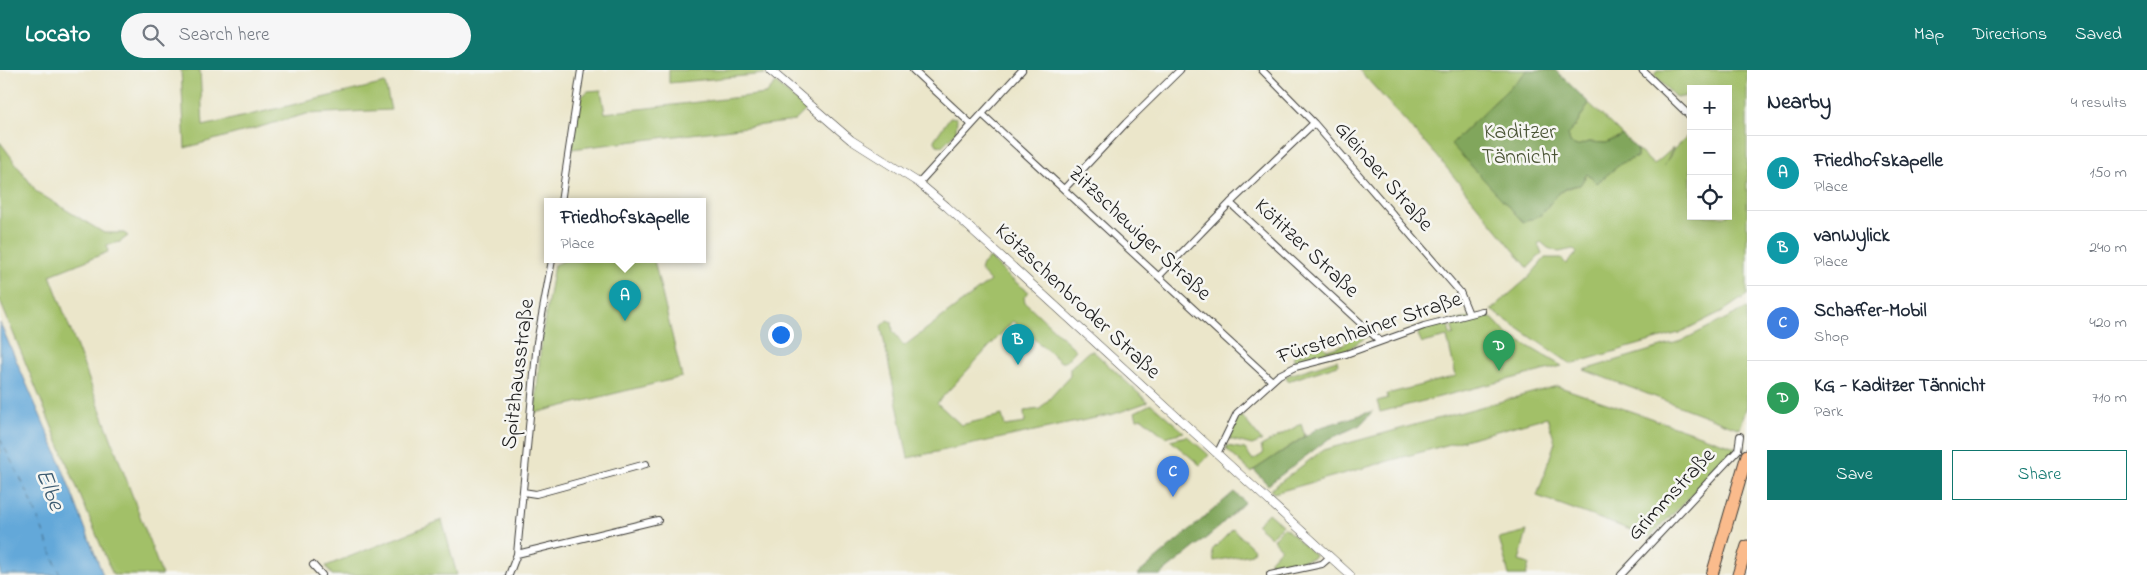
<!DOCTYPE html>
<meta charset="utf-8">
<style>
:root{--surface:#fff;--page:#f6f6f7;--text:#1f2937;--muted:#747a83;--line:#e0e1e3;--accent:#0f766e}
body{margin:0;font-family:"Indie Flower",sans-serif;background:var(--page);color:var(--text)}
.controls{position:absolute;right:15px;top:15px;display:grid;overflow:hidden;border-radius:0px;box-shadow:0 5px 20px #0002}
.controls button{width:45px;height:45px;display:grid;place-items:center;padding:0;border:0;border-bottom:1px solid var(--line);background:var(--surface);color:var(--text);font:25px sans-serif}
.you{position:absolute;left:780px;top:264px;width:18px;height:18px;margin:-12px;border:4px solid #fff;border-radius:50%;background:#1a73e8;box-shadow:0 0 0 8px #1a73e833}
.badge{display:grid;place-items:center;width:32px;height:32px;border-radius:50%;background:var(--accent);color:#fff;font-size:16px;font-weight:700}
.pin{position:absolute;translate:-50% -41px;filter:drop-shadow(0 1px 2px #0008)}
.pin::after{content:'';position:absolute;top:26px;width:18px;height:15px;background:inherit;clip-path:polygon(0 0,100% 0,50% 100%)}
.popup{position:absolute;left:544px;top:128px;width:162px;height:65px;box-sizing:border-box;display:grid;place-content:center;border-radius:0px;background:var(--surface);filter:drop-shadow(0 1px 4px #0005);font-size:16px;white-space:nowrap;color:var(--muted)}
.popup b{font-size:19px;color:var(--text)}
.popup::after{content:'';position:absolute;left:50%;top:100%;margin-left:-10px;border:10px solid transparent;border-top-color:var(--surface)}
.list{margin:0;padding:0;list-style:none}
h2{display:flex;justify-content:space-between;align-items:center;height:65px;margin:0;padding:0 20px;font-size:21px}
h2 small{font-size:16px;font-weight:400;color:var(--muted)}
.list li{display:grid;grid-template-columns:32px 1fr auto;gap:15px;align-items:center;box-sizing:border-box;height:75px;padding:0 20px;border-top:1px solid var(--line)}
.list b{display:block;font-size:19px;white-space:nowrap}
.list p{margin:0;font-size:16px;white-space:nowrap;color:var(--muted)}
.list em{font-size:16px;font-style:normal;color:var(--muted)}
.actions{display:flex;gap:10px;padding:15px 20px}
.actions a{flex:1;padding:11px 0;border:1px solid var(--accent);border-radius:0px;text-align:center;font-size:18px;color:var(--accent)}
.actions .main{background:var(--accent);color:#fff}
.icon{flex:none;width:28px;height:28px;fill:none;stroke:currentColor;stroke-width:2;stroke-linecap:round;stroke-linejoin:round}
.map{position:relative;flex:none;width:1747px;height:505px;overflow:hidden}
header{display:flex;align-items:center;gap:30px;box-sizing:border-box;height:70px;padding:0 25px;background:var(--accent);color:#fff}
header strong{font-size:24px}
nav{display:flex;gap:28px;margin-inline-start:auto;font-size:18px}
.search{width:350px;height:45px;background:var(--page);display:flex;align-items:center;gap:12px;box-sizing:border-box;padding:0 18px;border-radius:28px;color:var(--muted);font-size:19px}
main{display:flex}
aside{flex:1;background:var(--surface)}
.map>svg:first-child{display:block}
.green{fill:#a2c067;stroke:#5f6e42}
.forest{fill:#81a65c;stroke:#4e613c}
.water{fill:#64a8d9;stroke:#40627a}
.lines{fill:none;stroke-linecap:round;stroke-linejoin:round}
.ferry{stroke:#3c5b71;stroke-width:1;stroke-dasharray:6 5;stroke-linecap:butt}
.minor-casing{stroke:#3b3a36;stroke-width:8}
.tertiary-casing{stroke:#3b3a36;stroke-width:9}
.motorway-casing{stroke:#3b3a36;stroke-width:13}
.minor{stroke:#fff;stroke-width:6}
.tertiary{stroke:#fff;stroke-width:8}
.motorway{stroke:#fabb8c;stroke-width:11}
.labels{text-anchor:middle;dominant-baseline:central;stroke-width:5;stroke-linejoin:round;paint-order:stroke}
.park-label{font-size:22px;fill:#4b5536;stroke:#f6f6f2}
.street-label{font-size:22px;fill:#1c1c1c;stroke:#f6f6f2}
.water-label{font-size:24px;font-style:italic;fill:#3c5b71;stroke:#f6f6f2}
</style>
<header>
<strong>Locato</strong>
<div class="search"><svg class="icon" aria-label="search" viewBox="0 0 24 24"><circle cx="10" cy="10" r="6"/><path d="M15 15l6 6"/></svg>Search here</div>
<nav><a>Map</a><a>Directions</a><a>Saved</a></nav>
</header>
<main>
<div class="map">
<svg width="1747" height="505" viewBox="0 0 1747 505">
<rect width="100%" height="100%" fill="#f6f6f2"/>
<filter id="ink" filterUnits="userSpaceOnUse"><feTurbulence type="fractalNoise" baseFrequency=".02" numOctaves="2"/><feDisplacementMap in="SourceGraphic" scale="10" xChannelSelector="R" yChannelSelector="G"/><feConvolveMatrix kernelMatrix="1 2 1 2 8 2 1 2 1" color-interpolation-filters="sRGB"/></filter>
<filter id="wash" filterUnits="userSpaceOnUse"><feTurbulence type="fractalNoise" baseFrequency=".0096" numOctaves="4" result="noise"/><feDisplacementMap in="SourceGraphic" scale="20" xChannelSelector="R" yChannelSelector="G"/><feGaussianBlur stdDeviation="1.12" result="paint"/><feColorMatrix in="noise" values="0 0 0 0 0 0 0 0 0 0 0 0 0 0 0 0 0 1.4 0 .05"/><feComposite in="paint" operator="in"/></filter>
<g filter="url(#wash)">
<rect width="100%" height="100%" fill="#ebe6ca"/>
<path class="green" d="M181 0H200L203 56 385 13 391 40 306 44 185 78Z
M669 0H761L766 4 669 13Z
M1359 0H1528L1451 74 1540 146C1551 129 1560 118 1580 115L1587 104 1597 112 1622 93 1637 87V79L1654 95 1673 78 1664 96 1674 79 1691 62V146H1728V19H1691V36L1688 26 1676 28 1654 5 1658 0H1747V225L1725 240 1679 263 1571 294 1491 240 1529 207 1545 188H1561L1566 194 1577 183 1573 179 1559 182 1548 178 1541 172 1538 174 1542 183 1528 198 1437 86Z
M776 13 806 40 795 51 572 79 579 29 588 21 601 20 605 43 766 24Z
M1589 33 1622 65 1606 73 1588 72 1577 76 1569 73 1568 64 1577 54Z
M950 47 957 48 956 62 942 76 937 75 934 70Z
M0 72 37 122 104 163H124L128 166 120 172 107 175 108 182 50 205 162 505H113L0 231Z
M990 188 1010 208 1029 222 1024 227 1025 232 1076 280 1065 292H1061L1013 251 937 333 961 355 1002 345 1005 356 1025 353 1024 341 1040 339 1070 306V298L1089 281H1093L1148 332 1114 344 908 388 881 256 887 250 892 252 893 261 904 276 990 211 980 200 982 194Z
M566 190H654L682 307 535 343 541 273 554 195Z
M1747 238V335L1740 359 1584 300 1681 271Z
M1481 244 1493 249 1507 264 1562 296 1380 342 1377 331 1388 328 1387 324 1456 306 1447 267 1422 273 1418 265 1420 259 1448 252 1450 266 1454 265 1450 252Z
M1362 256 1369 264 1368 266 1344 282 1319 288 1317 285 1309 287 1310 291 1296 293 1293 287 1298 282 1304 284 1318 271 1327 280 1344 275Z
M1337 290 1338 295 1288 311 1286 306Z
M1557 316 1735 377V381L1650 467 1537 426 1555 372 1547 347 1274 423 1270 420 1323 380Z
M1151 334 1154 336 1184 362 1165 367 1142 348 1137 349 1135 342Z
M1241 345 1262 371 1252 375 1229 369 1235 352Z
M1301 354 1305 366 1251 402 1226 379 1227 376 1245 379 1253 390 1263 384 1261 376Z
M1187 366 1209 385 1200 395 1170 370Z
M1268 443 1282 455 1271 467 1257 455Z
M442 450 457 505H332L326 496Z
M1284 457 1315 485 1313 488 1271 497 1270 490 1281 478 1273 469Z
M1233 459 1254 479 1252 484 1214 491 1212 480Z
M1527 461 1519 491 1529 494 1526 505H1509L1499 468Z"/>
<path class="forest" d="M1528 0H1555L1589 33 1577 54 1568 64 1570 73 1577 76 1588 72 1606 73 1622 65 1637 79V87L1622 93 1597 113 1587 104 1580 115C1556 118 1556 129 1541 144 1537 148 1528 150 1523 152L1451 74Z
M1373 341 1360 355 1327 370 1268 415 1254 400 1318 358Z
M1234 422 1245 432 1210 465 1160 505H1137Z"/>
<path class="water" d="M0 253 57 384 103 505H0Z"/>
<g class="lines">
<path class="ferry" d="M0 369 28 423 60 505"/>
</g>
</g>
<g filter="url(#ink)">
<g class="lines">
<g class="minor-casing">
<path id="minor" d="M913 0 971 54
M1262 0 1314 53 1460 222 1469 244
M1642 0 1691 47
M982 44 1272 311
M919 113 1022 0
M1064 119 1126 53 1180 0
M561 132 581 0
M1230 133 1380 271
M1159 206 1230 133 1314 53
M1217 384 1237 343 1279 305 1295 297 1346 284 1424 256 1482 241
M523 422 536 424 646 394
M517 484 658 450
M313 495 322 505
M509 505 517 484 537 272 552 190
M1270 505 1322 494 1330 487
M1621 505 1738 380 1740 366"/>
</g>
<g class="tertiary-casing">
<path id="tertiary" d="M770 0 851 70 919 113 946 136 1350 505"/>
</g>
<g class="motorway-casing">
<path id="motorway" d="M1712 505 1747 385
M1738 505 1747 476"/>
</g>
<use href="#minor" class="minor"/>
<use href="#tertiary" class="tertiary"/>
<use href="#motorway" class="motorway"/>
</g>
</g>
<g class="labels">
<g class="park-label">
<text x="1520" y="63">Kaditzer<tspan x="1520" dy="25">Tännicht</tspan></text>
</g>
<g class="street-label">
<text transform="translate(1383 107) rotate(49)">Gleinaer Straße</text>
<text transform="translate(1139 164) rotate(43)">Zitzschewiger Straße</text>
<text transform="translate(1306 179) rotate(43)">Kötitzer Straße</text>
<text transform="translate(1077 232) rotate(43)">Kötzschenbroder Straße</text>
<text transform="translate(1370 259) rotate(-18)">Fürstenhainer Straße</text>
<text transform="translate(519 304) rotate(-83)">Spitzhausstraße</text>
<text transform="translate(1672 425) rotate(-47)">Grimmstraße</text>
</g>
<g class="water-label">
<text transform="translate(49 420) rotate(69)">Elbe</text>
</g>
</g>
</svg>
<div class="controls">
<button>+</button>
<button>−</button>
<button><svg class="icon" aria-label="locate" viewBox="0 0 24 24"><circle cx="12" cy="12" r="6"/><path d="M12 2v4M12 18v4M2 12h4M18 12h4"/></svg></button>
</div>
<div class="you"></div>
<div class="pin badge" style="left:625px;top:251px;background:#0f9aa8">A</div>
<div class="popup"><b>Friedhofskapelle</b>Place</div>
<div class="pin badge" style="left:1018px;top:295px;background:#0f9aa8">B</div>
<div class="pin badge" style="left:1173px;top:427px;background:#3f7fe0">C</div>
<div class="pin badge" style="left:1499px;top:301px;background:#2e9e5b">D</div>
</div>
<aside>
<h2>Nearby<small>4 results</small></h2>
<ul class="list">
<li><span class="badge" style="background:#0f9aa8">A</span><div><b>Friedhofskapelle</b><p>Place</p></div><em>150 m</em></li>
<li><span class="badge" style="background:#0f9aa8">B</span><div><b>vanWylick</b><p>Place</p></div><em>240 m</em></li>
<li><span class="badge" style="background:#3f7fe0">C</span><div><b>Schaffer-Mobil</b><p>Shop</p></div><em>420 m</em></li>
<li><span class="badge" style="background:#2e9e5b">D</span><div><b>KG - Kaditzer Tännicht</b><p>Park</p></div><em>710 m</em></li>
</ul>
<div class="actions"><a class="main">Save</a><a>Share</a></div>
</aside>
</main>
